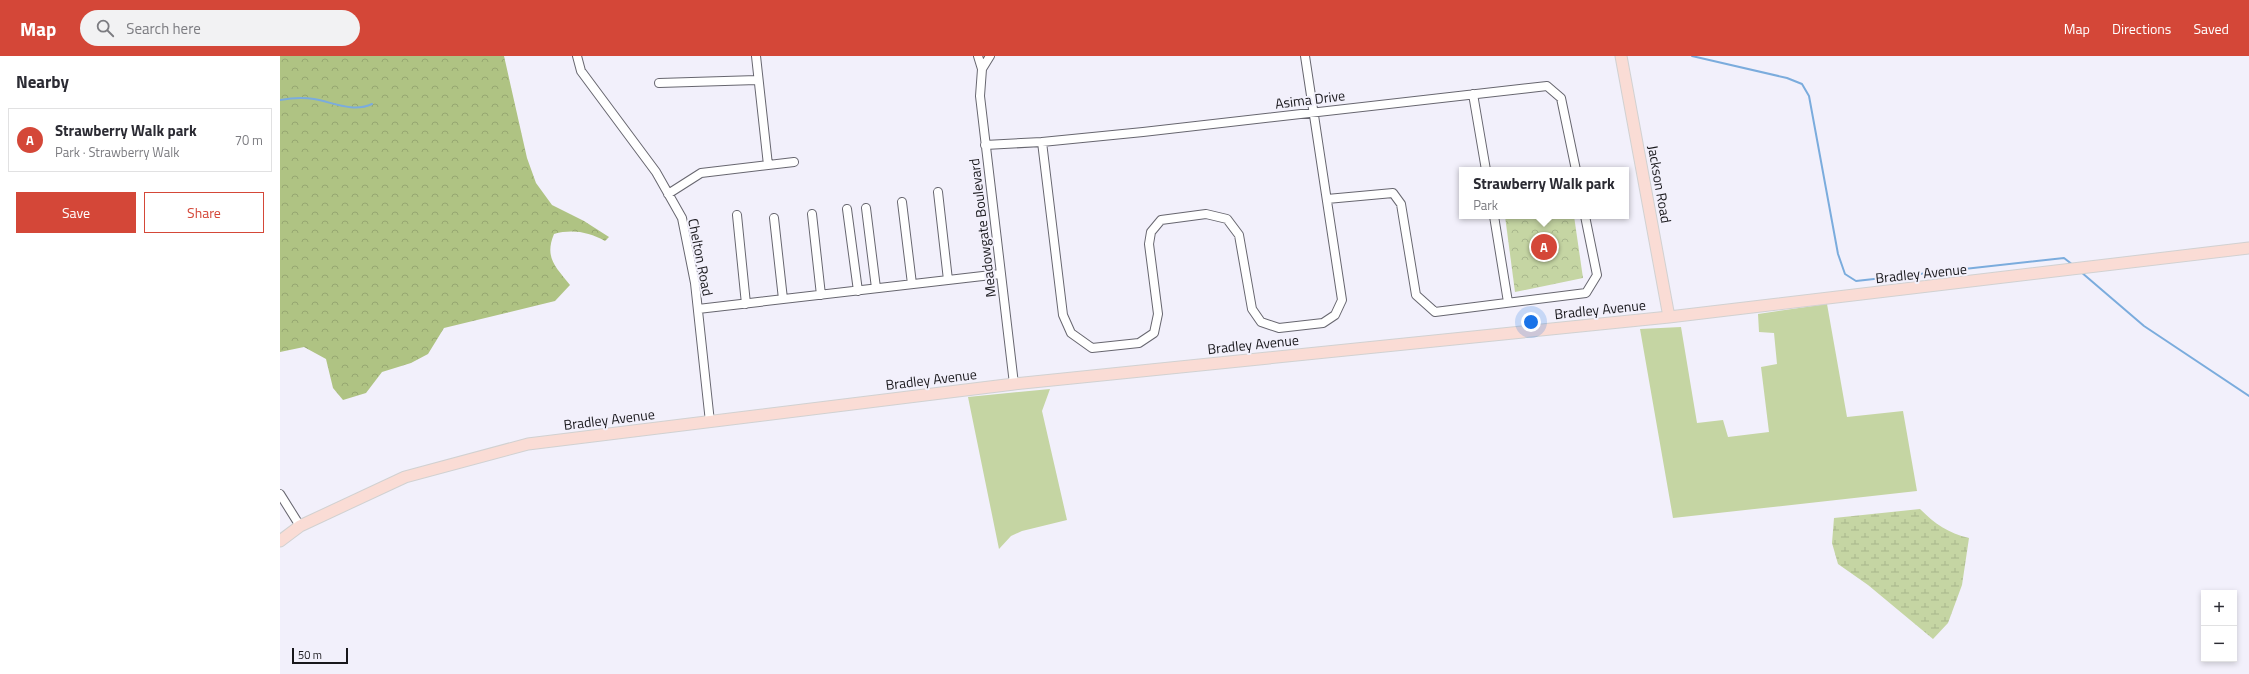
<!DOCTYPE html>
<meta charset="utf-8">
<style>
:root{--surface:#fff;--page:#f2f2f3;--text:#2b2b33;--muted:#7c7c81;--line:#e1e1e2;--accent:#d44738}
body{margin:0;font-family:"Titillium Web",sans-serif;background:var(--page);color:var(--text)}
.controls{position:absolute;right:12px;bottom:12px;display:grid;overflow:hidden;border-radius:0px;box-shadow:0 2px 6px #0003}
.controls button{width:36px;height:36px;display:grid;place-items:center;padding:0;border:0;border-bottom:1px solid var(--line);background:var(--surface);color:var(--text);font:20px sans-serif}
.scale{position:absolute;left:12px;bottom:10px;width:56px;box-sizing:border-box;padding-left:4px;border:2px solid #18171b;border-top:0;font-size:11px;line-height:14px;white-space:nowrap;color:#18171b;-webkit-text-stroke:3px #f2f0fb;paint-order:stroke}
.you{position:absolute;left:1251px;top:266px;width:14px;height:14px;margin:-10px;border:3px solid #fff;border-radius:50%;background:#1a73e8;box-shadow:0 0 0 6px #1a73e833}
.badge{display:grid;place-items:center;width:26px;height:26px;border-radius:50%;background:var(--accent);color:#fff;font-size:13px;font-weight:700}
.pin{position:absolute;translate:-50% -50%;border:2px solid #fff;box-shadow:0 1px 4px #0006}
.popup{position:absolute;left:1179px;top:111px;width:170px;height:52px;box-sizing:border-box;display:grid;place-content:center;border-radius:0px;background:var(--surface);filter:drop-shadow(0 1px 3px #0005);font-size:13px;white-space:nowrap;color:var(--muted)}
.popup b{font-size:15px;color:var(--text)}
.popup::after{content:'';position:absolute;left:50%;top:100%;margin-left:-8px;border:8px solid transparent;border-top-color:var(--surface)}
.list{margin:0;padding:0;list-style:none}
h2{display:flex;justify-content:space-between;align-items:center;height:52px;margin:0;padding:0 16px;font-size:17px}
h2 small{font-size:13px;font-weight:400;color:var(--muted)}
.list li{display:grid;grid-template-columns:26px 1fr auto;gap:12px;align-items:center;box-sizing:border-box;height:64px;margin:0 8px 8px;padding:0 8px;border:1px solid var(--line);border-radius:0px}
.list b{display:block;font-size:15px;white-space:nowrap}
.list p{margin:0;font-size:13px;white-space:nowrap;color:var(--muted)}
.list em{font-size:13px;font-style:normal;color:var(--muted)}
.actions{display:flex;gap:8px;padding:12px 16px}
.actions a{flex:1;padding:9px 0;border:1px solid var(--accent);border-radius:0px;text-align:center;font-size:14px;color:var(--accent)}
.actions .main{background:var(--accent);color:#fff}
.icon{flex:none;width:22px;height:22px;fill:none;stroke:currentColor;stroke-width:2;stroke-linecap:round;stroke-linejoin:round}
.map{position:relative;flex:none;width:1969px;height:618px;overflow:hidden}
header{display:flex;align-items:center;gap:24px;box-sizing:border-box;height:56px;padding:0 20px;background:var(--accent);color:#fff}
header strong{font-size:19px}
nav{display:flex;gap:22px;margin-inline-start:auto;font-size:14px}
.search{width:280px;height:36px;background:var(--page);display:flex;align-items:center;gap:10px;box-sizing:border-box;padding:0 14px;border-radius:22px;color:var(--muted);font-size:15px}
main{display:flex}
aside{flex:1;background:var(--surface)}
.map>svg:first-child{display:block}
.green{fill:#c5d5a3}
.forest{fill:url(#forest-crowns)}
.wetland{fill:url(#wetland-marsh)}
.park{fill:url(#park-crowns)}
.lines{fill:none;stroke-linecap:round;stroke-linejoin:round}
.stream{stroke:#7bacdd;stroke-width:2}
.minor-casing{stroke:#67666f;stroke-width:10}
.major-casing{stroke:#d1d1d1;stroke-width:13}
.minor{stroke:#fff;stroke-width:8}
.major{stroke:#fadcd5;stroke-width:11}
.labels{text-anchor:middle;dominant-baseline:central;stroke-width:4;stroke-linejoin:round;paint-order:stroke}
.street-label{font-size:14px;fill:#18171b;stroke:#f2f0fb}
</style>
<header>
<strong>Map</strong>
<div class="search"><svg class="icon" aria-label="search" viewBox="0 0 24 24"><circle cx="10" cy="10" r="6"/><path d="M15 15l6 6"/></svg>Search here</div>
<nav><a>Map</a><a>Directions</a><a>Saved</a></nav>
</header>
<main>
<aside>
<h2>Nearby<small></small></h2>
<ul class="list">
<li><span class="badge">A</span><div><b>Strawberry Walk park</b><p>Park · Strawberry Walk</p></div><em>70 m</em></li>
</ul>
<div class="actions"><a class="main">Save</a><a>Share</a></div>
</aside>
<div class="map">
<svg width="1969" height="618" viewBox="0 0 1969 618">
<defs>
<pattern id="forest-crowns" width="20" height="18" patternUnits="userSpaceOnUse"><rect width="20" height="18" fill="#afc383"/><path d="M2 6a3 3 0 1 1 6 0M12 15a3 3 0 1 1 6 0" fill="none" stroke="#96a771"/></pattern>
<pattern id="wetland-marsh" width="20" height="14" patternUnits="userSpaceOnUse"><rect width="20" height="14" fill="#c5d5a3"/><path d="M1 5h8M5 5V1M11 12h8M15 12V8" fill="none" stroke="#a8b68c"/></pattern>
<pattern id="park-crowns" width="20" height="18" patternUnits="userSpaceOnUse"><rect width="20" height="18" fill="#c5d5a3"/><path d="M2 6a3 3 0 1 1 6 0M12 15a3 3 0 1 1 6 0" fill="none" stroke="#a8b68c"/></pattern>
</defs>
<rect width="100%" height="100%" fill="#f2f0fb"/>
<path class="green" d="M1547 248 1567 361 1623 355 1637 435 1393 462 1360 273 1401 271 1417 367 1443 364 1448 381 1489 376 1481 311 1497 308 1494 277 1479 276 1478 258Z
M770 333 762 355 787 464 742 475 731 480 719 493 688 341Z"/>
<path class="forest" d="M0 0H224L247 102 256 127 272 149 304 165 329 181 325 185C309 176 292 173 274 178 264 202 276 211 290 229L275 245 164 272 148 298 131 307 102 316 86 337 63 344 53 332 46 303 24 291 0 296Z"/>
<path class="wetland" d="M1640 453C1655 468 1668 477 1689 482L1682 529 1668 567 1653 583 1588 529 1558 508 1552 487 1554 462Z"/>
<path class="park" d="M1225 160H1294L1303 222 1235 236Z"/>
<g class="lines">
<path class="stream" d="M1412 0 1507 22 1522 28 1529 40 1558 198 1565 218 1576 225 1784 202 1793 209
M0 44C11 42 22 41 34 43 52 46 73 57 92 48
M1801 216 1864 270 1969 340"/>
<g class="minor-casing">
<path id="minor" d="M297 0 301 15 376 116 402 162 415 227 430 366
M476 0 488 109
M698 0 702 13
M710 0 702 13 700 40 734 328
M379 27 477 24
M1193 38 1206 114
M762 86 783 259 791 277 812 292 859 287 874 277 878 258 869 188 871 176 881 164 926 158 947 163 959 179 972 253 981 266 999 272 1043 267 1055 259 1062 244 1025 0
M705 89 762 86 863 76 1267 30 1281 42 1296 114
M658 136 668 224
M388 138 421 117 514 106
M1047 143 1113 137 1121 148 1136 239 1155 256 1306 237 1317 219 1305 160
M622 146 632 228
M586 152 596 232
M567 153 578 235
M532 158 541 239
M457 159 466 248
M1214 160 1228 246
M494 162 503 243
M418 253 720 218
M0 438 20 470"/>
</g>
<g class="major-casing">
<path id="major" d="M1341 0 1389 261
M0 485 20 470 125 421 248 388 734 328 1389 261 1969 192"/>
</g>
<use href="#minor" class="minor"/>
<use href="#major" class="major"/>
</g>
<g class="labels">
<g class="street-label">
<text transform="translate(1030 43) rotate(-7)">Asima Drive</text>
<text transform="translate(1380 128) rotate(80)">Jackson Road</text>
<text transform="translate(702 172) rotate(-97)">Meadowgate Boulevard</text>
<text transform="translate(421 201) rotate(79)">Chelton Road</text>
<text transform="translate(1641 217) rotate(-6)">Bradley Avenue</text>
<text transform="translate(1320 253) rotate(-6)">Bradley Avenue</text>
<text transform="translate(973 288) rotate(-6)">Bradley Avenue</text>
<text transform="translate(651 323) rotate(-7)">Bradley Avenue</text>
<text transform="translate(329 363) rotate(-7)">Bradley Avenue</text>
</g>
</g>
</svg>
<div class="controls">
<button>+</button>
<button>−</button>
</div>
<div class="scale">50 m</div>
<div class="you"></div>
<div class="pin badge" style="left:1264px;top:191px">A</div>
<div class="popup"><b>Strawberry Walk park</b>Park</div>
</div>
</main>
